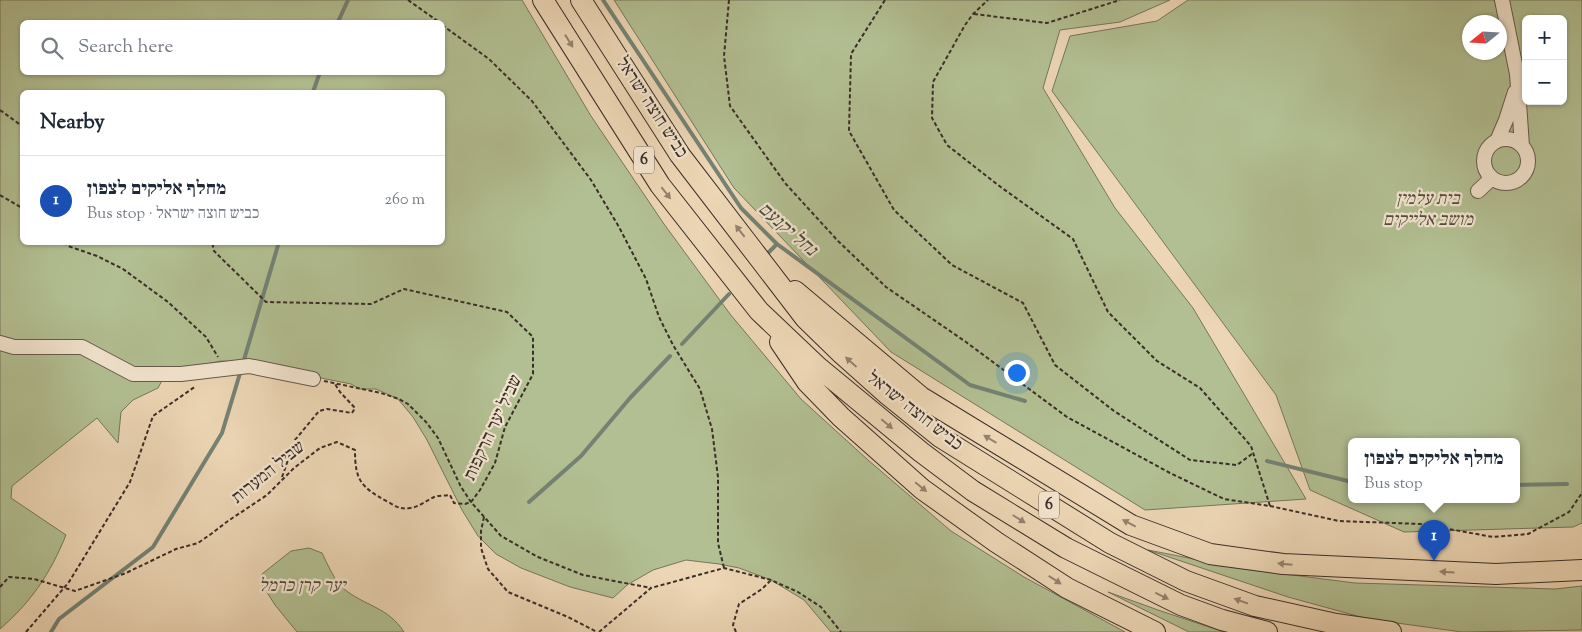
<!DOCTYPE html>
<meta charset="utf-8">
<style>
:root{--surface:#fff;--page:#f2f2f3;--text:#1f2937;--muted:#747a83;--line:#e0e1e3;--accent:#7c3aed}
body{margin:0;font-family:"Sorts Mill Goudy","Frank Ruhl Libre",serif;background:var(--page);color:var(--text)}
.controls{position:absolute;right:15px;top:15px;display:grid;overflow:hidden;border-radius:8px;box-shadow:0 1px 4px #0004}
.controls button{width:45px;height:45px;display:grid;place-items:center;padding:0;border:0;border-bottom:1px solid var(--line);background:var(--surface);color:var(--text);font:25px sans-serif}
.compass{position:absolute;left:1462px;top:15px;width:45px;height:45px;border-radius:50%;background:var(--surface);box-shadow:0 1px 4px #0004;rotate:252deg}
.you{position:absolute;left:1016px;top:372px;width:18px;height:18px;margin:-12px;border:4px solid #fff;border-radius:50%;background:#1a73e8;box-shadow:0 0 0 8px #1a73e833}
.badge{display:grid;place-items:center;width:32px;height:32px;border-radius:50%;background:var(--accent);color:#fff;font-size:16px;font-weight:700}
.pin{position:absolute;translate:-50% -41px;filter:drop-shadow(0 1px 2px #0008)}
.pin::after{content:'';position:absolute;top:26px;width:18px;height:15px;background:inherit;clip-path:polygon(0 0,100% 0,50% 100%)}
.popup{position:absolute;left:1348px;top:438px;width:172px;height:65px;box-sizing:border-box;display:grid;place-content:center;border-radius:8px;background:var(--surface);filter:drop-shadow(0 1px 4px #0005);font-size:16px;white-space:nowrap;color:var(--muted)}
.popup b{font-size:19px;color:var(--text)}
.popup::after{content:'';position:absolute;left:50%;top:100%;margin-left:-10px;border:10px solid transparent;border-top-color:var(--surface)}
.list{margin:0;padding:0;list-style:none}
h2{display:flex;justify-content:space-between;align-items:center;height:65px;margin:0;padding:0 20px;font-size:21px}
h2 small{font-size:16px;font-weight:400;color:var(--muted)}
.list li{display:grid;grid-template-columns:32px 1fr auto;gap:15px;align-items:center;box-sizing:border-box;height:90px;padding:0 20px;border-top:1px solid var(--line)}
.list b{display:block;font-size:19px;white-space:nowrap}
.list p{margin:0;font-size:16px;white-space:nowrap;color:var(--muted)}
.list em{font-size:16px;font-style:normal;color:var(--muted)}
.icon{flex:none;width:28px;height:28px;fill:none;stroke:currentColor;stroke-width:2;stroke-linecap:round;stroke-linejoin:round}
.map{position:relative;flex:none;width:1582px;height:632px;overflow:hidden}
.search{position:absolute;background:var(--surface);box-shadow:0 1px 4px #0004;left:20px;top:20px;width:425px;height:55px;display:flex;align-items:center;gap:12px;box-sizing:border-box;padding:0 18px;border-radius:8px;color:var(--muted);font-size:19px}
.panel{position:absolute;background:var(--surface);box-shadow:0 1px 4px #0004;left:20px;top:90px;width:425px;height:155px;border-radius:8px}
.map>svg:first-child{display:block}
.green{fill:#b2bf92;stroke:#76765e;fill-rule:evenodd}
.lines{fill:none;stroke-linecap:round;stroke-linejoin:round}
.stream{stroke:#748275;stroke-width:4}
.minor-casing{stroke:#67584c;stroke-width:16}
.highway-casing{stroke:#3a2e29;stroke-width:22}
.path{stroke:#3a2e29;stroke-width:2;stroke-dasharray:4 2.5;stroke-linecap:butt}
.minor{stroke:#f3e4cf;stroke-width:14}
.highway{stroke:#edd6b5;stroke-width:20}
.oneway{fill:#94826f}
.labels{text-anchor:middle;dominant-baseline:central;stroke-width:4.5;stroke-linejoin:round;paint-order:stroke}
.shield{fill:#f3e4cf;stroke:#72655b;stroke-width:1}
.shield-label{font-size:16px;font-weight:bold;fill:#3a2e29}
.street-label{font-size:18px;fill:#3a2e29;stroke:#f3e4cf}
.park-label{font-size:18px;font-style:italic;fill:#524b3e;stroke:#f3e4cf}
.water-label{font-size:19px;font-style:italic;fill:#4d4a42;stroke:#f3e4cf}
</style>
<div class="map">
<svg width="1582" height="632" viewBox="0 0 1582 632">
<rect width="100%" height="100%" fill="#edd6b5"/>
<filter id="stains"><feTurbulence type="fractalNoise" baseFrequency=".004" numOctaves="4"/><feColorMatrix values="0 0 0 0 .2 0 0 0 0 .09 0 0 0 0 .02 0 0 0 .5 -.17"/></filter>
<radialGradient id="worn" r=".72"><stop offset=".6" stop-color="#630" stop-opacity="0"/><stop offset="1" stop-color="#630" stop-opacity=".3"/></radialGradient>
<path class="green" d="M0 0H522L591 116 664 224 730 314 801 399 868 460 951 531 1024 577 1125 632H831L804 600 771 580 739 568 719 564 686 560 653 570 627 585 613 598 570 587 521 568 496 554 478 536 462 510 427 440 413 417 398 399 376 389H360L351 384 311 376 258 363 221 361 187 368 168 369 158 388 133 400 121 412 118 443 97 418 12 486 11 498 66 535C50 574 32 601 0 629ZM22 22H442V72H22ZM22 92H442V242H22Z
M614 0H1170L1120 22 1060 30 1043 88 1115 208 1193 308 1306 499 1145 510 891 352 734 188Z
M1188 0H1582V523L1573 527 1404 532 1310 490 1276 395 1052 91 1070 36 1157 21ZM1526 19H1563V101H1526ZM1470 22H1500V52H1470ZM1352 442H1516V500H1352Z
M309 548 322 553C327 563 335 582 344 589 365 606 388 607 404 632H297L275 605 263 586 262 574 291 551Z
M1148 550 1245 569 1355 583 1555 589 1582 586V630L1462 632 1368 619 1288 597Z
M1108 592 1158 610 1224 632H1189Z"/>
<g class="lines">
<path class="stream" d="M603 0 741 208 777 244 970 385 1025 401
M338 22 348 0
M313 92 320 72
M768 253 777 244
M682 344 729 294
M243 363 279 242
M1267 461 1352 482
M1516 485 1567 484
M529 502 581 456 630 398 670 356
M51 632 59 619 153 547 222 433 241 370"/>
<g class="minor-casing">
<path id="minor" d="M1502 0 1517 74 1522 146
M1484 161a22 22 0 1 1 44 0a22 22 0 1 1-44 0Z
M1497 141 1506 120 1515 92
M1478 191 1492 178
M0 343 14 347H82L133 374H181L249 366 313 379"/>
</g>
<g class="highway-casing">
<path id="highway" d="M543 0 660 185 759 311 818 367 921 452 973 491 1066 548 1181 605 1222 620 1267 632
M581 0 680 155 805 318 842 354 888 395 940 437 1110 543 1186 581 1255 606 1336 624 1391 632
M795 291 921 397 1131 525 1210 554 1283 564 1496 574 1582 570
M780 342 807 382 841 417 922 489 996 542 1067 588 1155 632"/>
</g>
<path class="path" d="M408 0 439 22
M729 0 724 56 730 106 785 183 838 241 886 287 966 342 1067 417 1170 473 1224 499 1270 506 1251 446 1200 388 1157 361 1108 312 1073 239 998 185 947 145 932 118 933 82 965 25 973 14 988 0
M885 0 851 54 849 131 894 210 952 265 1023 303 1055 365 1114 411 1190 460 1237 465 1252 454
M974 14 1047 23 1120 0
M442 25 489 59 532 101 591 180 619 227 646 279 659 317 673 345 700 389 712 429 718 477V543L724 568
M0 110 22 126
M0 195 22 208
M64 242 68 246 97 256 123 269 168 302 206 337 218 357
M324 381 381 393 399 399 408 404 426 422 438 438 461 487 471 502 501 536 538 557 583 575 651 588
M282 477 295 440 319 411 327 409 352 413 355 408 340 392 335 384
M1270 506 1339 521 1421 524 1493 537 1528 534 1569 512 1582 493
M484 517 481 531V548L488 569 508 592 568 617 597 632
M0 587 9 577 34 579 75 591 126 573 176 549 198 543 211 534 228 521 267 495 294 468 320 448 337 442 355 450C355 481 361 487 388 502 396 506 400 510 410 508 419 507 426 501 434 497 439 495 445 496 450 495L454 503 465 504 471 502 480 490 495 463 505 427 533 374V337L507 312 404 289 371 304 266 302 214 251 212 242
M26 632 69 582 130 482 153 416 196 386
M599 632 651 588 724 568 771 580 798 592 821 607 841 632
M736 632 733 625 739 604 762 589 771 580"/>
<use href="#minor" class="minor"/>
<use href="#highway" class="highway"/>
</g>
<defs><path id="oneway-solid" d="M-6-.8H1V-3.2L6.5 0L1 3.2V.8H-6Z" transform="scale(1.25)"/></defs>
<g class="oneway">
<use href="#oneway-solid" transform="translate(569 41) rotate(58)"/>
<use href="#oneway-solid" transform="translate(666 193) rotate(52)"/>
<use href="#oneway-solid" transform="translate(740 231) rotate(-128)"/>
<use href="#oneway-solid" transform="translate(851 362) rotate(-138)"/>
<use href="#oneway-solid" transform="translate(887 424) rotate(40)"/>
<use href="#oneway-solid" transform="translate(990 439) rotate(-149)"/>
<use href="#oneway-solid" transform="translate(921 487) rotate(39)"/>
<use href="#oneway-solid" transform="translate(1019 519) rotate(32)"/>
<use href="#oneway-solid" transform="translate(1129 523) rotate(-152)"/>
<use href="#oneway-solid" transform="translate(1285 564) rotate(-175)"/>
<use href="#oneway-solid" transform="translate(1447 572) rotate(-177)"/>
<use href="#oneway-solid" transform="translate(1055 580) rotate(33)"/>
<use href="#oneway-solid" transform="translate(1162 596) rotate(26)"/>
<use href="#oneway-solid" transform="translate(1241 601) rotate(-160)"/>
</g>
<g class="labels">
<g class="shield">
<rect x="634" y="146.5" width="20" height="27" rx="4"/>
<rect x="1039" y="491.5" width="20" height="27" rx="4"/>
</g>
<g class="shield-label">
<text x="644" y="160">6</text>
<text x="1049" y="505">6</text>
</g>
<g class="street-label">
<text transform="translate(651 108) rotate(57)">כביש חוצה ישראל</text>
<text transform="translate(914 412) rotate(38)">כביש חוצה ישראל</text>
<text transform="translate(494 428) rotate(-65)">שביל יער הרקפות</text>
<text transform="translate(269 473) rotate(-39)">שביל המערות</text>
</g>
<g class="park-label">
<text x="1428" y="200">בית עלמין<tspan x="1428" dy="21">מושב אלייקים</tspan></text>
<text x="302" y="587">יער קרן כרמל</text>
</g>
<g class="water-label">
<text transform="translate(787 230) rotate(41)">נחל יקנעם</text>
</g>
</g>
<rect width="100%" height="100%" filter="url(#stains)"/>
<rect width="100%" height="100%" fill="url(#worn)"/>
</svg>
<div class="controls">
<button>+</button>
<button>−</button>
</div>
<svg class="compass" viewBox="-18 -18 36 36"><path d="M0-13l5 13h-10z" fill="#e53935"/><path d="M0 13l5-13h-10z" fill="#747a83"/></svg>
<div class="you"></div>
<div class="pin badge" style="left:1434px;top:561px;background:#1a4fb4">1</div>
<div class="popup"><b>מחלף אליקים לצפון</b>Bus stop</div>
<div class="search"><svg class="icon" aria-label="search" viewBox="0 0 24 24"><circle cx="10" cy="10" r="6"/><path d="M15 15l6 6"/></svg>Search here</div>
<section class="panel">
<h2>Nearby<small></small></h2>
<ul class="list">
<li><span class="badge" style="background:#1a4fb4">1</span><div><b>מחלף אליקים לצפון</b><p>Bus stop · כביש חוצה ישראל</p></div><em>260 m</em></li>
</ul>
</section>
</div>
